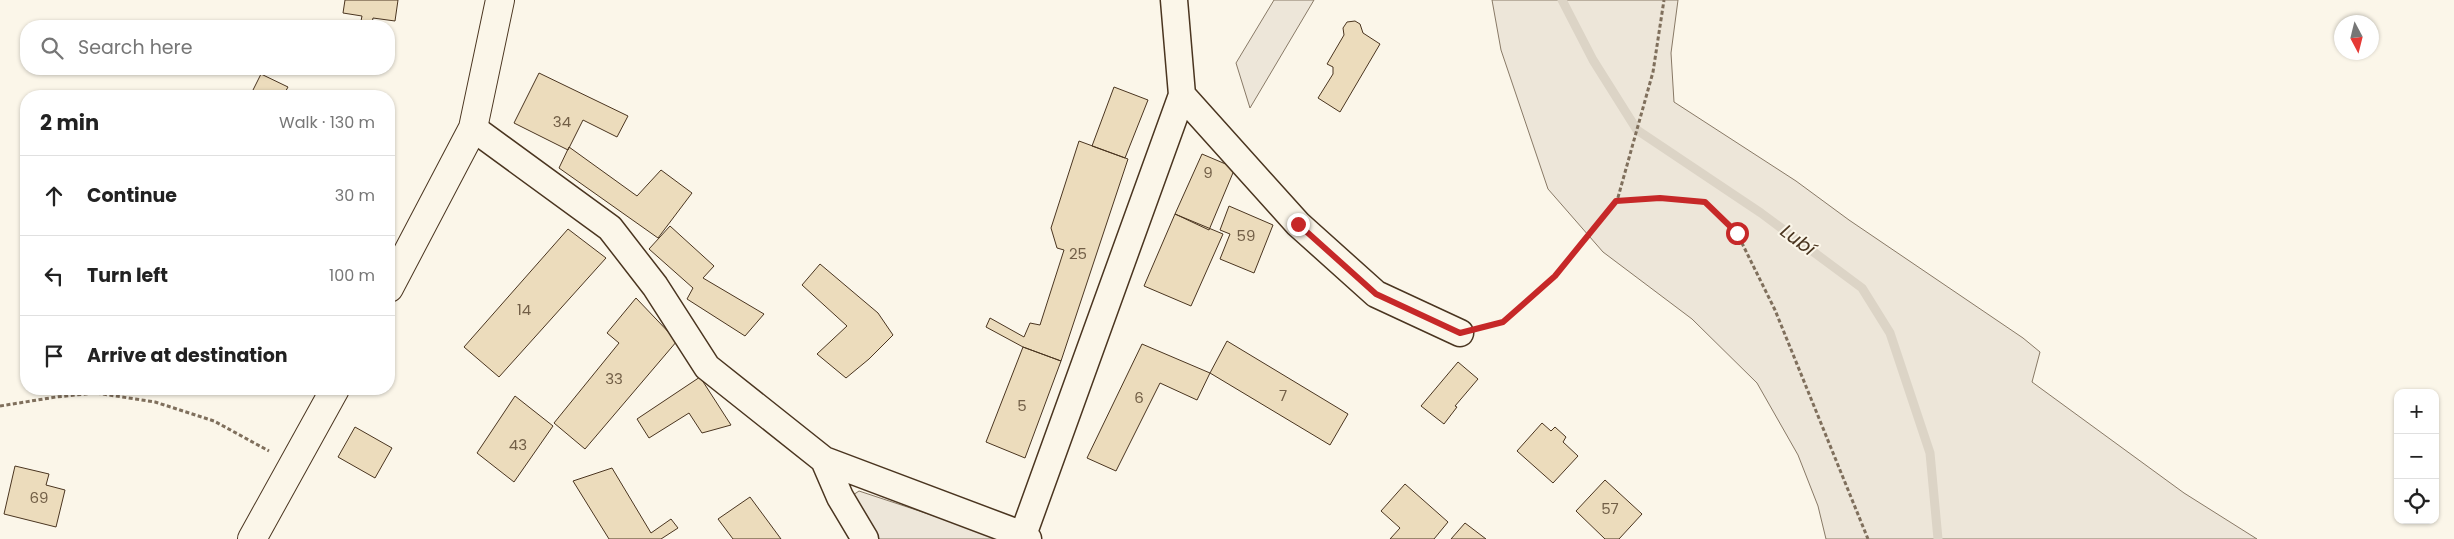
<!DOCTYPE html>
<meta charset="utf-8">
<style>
:root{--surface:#fff;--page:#f6f6f6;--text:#222;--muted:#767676;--line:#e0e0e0}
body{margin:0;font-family:Poppins,sans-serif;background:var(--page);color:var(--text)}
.controls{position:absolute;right:15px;bottom:15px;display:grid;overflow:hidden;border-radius:10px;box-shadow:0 1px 4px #0004}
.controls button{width:45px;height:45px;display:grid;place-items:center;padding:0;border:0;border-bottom:1px solid var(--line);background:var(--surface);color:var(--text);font:25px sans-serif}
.compass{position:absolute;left:2334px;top:15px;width:45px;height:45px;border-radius:50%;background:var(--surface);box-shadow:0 1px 4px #0004;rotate:173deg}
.stop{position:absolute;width:15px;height:15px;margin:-11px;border:4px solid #c62828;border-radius:50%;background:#fff}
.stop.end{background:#c62828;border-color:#fff;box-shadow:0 1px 5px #0008}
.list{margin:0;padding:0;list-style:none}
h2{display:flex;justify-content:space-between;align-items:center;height:65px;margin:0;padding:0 20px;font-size:21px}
h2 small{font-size:16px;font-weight:400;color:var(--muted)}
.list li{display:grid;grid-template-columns:32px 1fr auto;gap:15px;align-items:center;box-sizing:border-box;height:80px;padding:0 20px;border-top:1px solid var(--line)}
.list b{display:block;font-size:19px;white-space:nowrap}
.list em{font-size:16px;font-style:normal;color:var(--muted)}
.icon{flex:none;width:28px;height:28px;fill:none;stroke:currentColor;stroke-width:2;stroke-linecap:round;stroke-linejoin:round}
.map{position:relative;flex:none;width:2454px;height:539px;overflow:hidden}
.search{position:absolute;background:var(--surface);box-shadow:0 1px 4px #0004;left:20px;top:20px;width:375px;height:55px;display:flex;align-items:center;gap:12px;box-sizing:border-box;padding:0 18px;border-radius:20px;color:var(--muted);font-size:19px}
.panel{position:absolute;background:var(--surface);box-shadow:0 1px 4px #0004;left:20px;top:90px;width:375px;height:305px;border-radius:20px}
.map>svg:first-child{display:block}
.green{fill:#ede6d9;stroke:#887966}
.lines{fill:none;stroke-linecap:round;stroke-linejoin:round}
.stream{stroke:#dcd4c6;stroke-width:9}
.building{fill:#ecdcbc;stroke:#4a3520}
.minor-casing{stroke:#4a3520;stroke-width:29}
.secondary-casing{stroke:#4a3520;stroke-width:30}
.path{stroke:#7f6f5c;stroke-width:3;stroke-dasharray:4 2.5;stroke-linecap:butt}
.minor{stroke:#fbf6e9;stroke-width:26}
.secondary{stroke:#fbf6e9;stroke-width:28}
.route{stroke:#c62828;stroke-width:6}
.labels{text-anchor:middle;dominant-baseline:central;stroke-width:4;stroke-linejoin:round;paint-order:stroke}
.number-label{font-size:15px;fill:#725f47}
.water-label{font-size:19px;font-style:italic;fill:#4a3520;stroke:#fbf6e9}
</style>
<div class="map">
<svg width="2454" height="539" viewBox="0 0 2454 539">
<rect width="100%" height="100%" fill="#fbf6e9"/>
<path class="green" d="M1274 0H1314L1250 108 1236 63Z
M1492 0H1678L1671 53 1674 102 1796 181 1849 220 2023 338 2040 352 2032 382 2184 493 2257 539H1826L1818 506 1798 455 1757 383 1692 319 1603 252 1548 189 1501 50Z
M859 491 1004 539H875L853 495Z"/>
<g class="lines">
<path class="stream" d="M1562 0 1593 60 1637 130 1761 213 1862 288 1890 333 1930 453 1938 539"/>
</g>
<path class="building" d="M345 0H398L395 21 373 18 372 23 361 21 362 16 343 13Z
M1355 21 1360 24 1363 33 1380 44 1340 112 1318 98 1333 74V67L1327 64 1344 35 1343 28 1347 22Z
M539 73 628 116 617 137 583 120 568 150 514 123Z
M261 74 288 87 283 96H250Z
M1114 87 1148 100 1125 158 1092 146Z
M1079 141 1128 159 1061 361 1023 347 986 327 990 318 1024 337 1030 323 1040 325 1064 250 1057 248 1051 228Z
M569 147 637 196 661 170 692 193 658 238 559 168Z
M1202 154 1235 168 1209 230 1175 214Z
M1229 206 1273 225 1254 273 1220 259 1230 234 1220 230Z
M1175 214 1223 234 1191 306 1144 286Z
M670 226 714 266 703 278 764 314 745 336 687 299 693 288 649 249Z
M568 229 606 258 499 377 464 347Z
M820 264 878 313 893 335 869 359 846 378 817 354 847 326 802 285Z
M636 298 677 341 585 449 554 423 619 343 607 333Z
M1227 341 1348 414 1330 445 1210 373Z
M1142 344 1210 373 1197 400 1160 383 1116 471 1087 458Z
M1023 347 1061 361 1025 458 986 442Z
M1458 362 1478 379 1455 406 1457 407 1444 424 1421 406Z
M700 377 731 425 702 433 689 413 649 438 637 419Z
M515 396 553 426 514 482 477 453Z
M1542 423 1551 431 1555 427 1566 437 1563 442 1578 456 1553 483 1517 451Z
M355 427 392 448 375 478 338 457Z
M15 466 49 474 46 485 65 490 56 527 4 514Z
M612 468 651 533 671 519 678 528 661 539H609L573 481Z
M1605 480 1642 514 1619 539H1605L1576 511Z
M1405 484 1448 522 1434 539H1390L1400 528 1381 511Z
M750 497 781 539H733L718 519Z
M1465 523 1486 539H1451Z"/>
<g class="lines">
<g class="minor-casing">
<path id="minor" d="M1182 95 1298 224 1376 294 1460 333
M473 128 610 228 655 286 707 367 824 460 1023 535 1028 539
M824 460 840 497 865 539
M1023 535 1182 95 1174 0"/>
</g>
<g class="secondary-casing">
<path id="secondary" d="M389 288 473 128 500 0
M252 539 335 389"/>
</g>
<path class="path" d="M1617 201 1660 198 1705 203 1737 233 1775 310 1868 539
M1485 326 1503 322 1555 276 1617 201 1653 72 1664 0
M0 406 56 397 96 393 155 402 214 421 269 451"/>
<use href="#minor" class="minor"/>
<use href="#secondary" class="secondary"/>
</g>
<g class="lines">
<path class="route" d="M1298 224 1376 294 1460 333 1503 322 1555 276 1616 201 1660 198 1705 202 1737 233"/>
</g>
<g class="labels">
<g class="number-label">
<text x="562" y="121">34</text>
<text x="1208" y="172">9</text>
<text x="1246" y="235">59</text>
<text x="1078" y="253">25</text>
<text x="524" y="309">14</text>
<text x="614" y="378">33</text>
<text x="1283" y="395">7</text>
<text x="1139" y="397">6</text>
<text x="1022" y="405">5</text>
<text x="518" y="444">43</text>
<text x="39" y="497">69</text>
<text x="1610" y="508">57</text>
</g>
<g class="water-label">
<text transform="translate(1798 240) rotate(37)">Lubí</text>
</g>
</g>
</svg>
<div class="controls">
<button>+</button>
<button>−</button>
<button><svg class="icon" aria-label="locate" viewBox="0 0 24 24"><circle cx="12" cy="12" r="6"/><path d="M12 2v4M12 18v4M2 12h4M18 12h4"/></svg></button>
</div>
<svg class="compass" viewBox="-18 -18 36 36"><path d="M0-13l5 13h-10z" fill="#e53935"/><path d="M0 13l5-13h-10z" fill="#767676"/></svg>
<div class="stop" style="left:1737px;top:233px"></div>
<div class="stop end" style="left:1298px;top:224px"></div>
<div class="search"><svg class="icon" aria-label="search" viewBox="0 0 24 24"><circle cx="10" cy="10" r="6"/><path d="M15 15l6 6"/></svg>Search here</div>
<section class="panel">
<h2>2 min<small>Walk · 130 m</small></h2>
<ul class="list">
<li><svg class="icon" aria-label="ahead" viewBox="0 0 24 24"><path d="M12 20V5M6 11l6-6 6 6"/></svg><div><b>Continue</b></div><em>30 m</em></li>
<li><svg class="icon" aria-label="left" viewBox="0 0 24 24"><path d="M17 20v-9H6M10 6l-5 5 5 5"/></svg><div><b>Turn left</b></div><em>100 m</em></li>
<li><svg class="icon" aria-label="arrive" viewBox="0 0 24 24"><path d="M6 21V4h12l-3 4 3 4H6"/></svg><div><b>Arrive at destination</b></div></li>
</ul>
</section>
</div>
